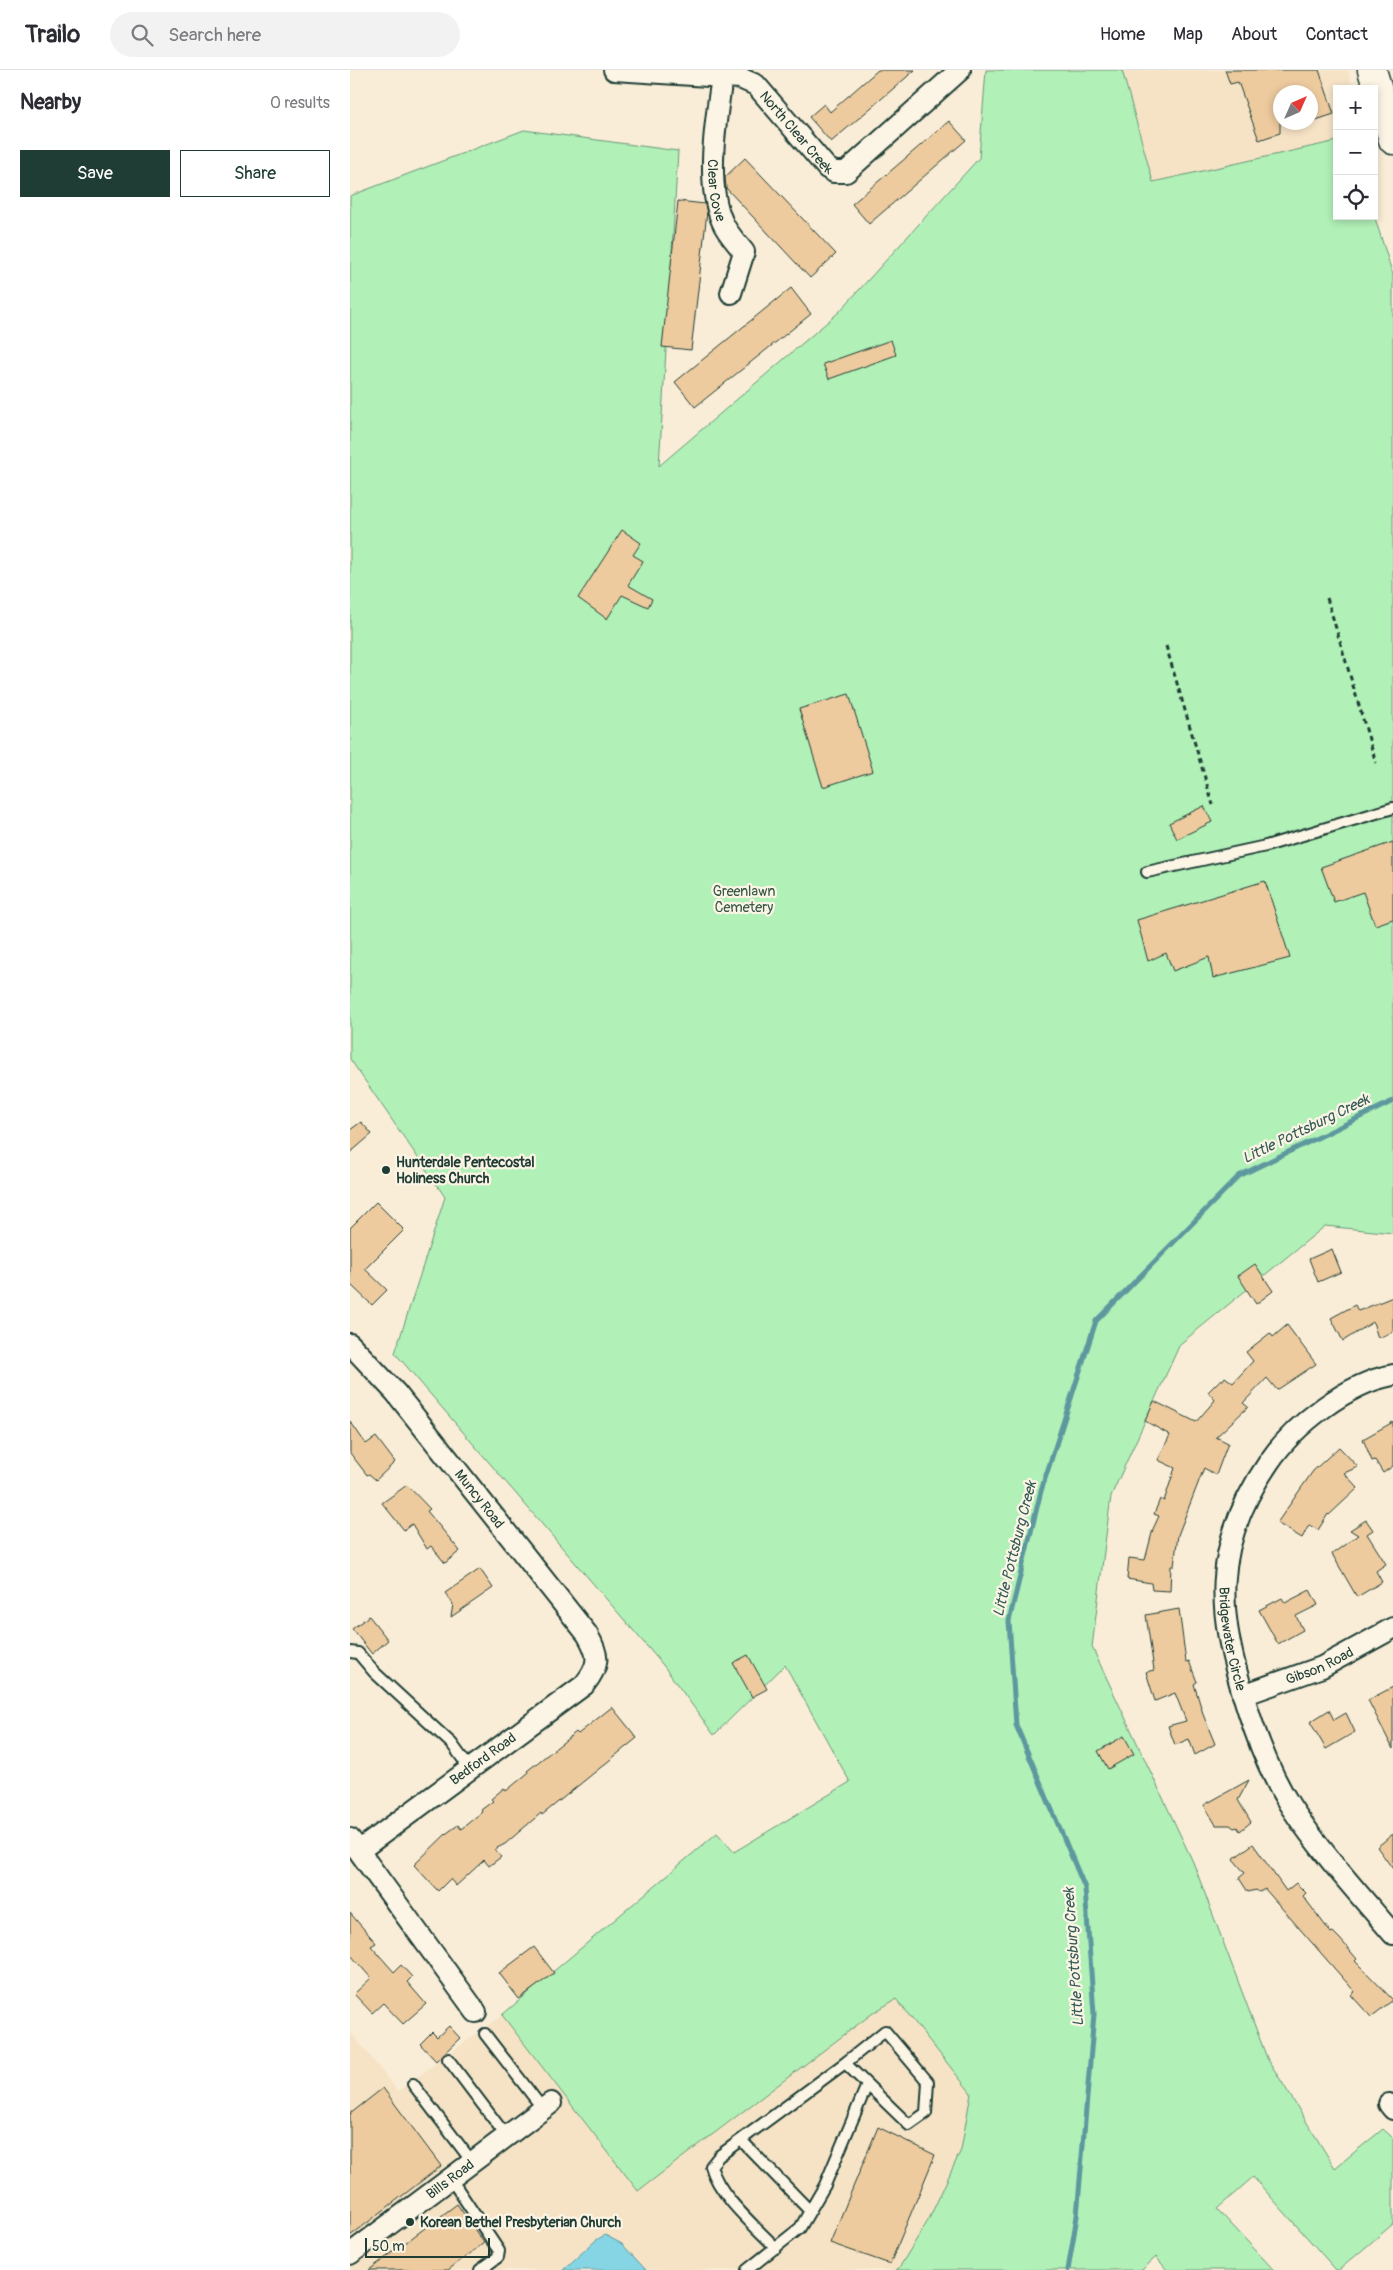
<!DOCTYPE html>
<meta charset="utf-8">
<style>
:root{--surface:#fff;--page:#f2f2f3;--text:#2b2b33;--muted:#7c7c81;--line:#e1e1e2;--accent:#1f3d34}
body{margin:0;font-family:Pangolin,sans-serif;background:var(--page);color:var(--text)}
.controls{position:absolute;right:15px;top:15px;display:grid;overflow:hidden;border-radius:0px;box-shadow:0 2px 8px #0003}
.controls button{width:45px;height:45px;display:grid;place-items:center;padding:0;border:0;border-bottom:1px solid var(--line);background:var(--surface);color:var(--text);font:25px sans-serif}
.compass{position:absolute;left:923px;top:15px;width:45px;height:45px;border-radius:50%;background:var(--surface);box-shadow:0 2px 8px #0003;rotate:45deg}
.scale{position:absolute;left:15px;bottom:12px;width:125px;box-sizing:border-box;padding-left:5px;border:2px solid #1f3d34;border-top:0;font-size:14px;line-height:18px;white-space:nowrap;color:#1f3d34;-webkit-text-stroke:4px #fcf5e5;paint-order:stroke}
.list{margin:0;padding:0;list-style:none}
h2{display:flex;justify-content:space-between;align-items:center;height:65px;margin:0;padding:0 20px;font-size:21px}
h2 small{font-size:16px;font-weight:400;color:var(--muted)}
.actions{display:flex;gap:10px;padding:15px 20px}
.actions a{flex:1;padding:11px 0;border:1px solid var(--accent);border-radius:0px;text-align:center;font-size:18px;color:var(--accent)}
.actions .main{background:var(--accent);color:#fff}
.icon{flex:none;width:28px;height:28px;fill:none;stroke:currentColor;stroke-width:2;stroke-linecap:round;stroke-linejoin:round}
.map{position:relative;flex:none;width:1043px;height:2200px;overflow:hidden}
header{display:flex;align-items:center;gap:30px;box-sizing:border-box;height:70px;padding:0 25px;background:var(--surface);border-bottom:1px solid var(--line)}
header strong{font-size:24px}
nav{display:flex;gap:28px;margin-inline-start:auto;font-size:18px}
.search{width:350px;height:45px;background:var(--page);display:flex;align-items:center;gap:12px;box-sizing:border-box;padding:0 18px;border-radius:28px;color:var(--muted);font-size:19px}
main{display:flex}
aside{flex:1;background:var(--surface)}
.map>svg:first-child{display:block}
.built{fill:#f6e3c6;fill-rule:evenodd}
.green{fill:#b1f0b7;stroke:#689676}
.water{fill:#86d5e4;stroke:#5d989e}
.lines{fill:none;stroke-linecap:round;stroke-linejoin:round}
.stream{stroke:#5d989e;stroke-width:5}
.building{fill:#eecb9f;stroke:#1f3d34}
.service-casing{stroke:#1f3d34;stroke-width:14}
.minor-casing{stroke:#1f3d34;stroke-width:24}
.trunk-casing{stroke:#1f3d34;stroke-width:31}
.path{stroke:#1f3d34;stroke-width:3;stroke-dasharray:5 4;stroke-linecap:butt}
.service{stroke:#fcf5e5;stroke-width:10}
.minor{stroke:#fcf5e5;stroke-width:20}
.trunk{stroke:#fcf5e5;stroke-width:28}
.poi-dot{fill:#1f3d34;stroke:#fcf5e5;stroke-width:2}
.labels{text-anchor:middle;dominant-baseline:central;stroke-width:4.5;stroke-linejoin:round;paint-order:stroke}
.street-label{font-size:14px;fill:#1f3d34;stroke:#fcf5e5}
.park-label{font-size:14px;fill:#355848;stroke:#fcf5e5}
.poi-label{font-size:14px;font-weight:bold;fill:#1f3d34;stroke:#fcf5e5;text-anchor:start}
.water-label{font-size:15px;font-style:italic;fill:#345b57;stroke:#fcf5e5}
</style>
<header>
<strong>Trailo</strong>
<div class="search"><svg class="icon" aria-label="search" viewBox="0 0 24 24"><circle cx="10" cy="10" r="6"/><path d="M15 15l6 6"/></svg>Search here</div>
<nav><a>Home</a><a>Map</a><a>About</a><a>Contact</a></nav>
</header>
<main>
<aside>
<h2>Nearby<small>0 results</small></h2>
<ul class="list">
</ul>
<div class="actions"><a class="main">Save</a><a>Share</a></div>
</aside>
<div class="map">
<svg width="1043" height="2200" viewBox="0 0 1043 2200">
<rect width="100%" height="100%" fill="#f9edd7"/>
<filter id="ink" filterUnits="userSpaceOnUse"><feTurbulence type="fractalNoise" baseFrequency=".02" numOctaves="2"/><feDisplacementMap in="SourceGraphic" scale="10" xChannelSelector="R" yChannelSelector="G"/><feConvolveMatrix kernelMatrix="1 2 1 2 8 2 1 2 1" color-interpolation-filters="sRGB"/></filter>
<g filter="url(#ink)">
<path class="built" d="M772 0H998L1003 19H987V71L803 112ZM931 22H961V52H931Z
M546 1929 621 2023 612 2080 579 2149 549 2199 546 2200H0V1961L48 2021 152 1945 288 2121 523 1943Z"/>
<path class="green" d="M636 0H772L803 112 987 71V146L1024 145 1043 205V1163L975 1156 830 1274 761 1426 742 1577 843 1792 917 1988 985 2098 1033 2059 1043 2068V2154L989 2200H986L903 2107 867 2139 924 2200H817L806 2187 792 2200H546L549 2198 579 2149 611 2080 621 2023 546 1929 523 1943 288 2121 152 1945 367 1763 384 1782 500 1712 435 1595 364 1665 313 1595 45 1283 95 1127 0 989V126L174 60 328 81 309 396 489 242 629 88Z"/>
<path class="water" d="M255 2165 272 2174 296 2200H213L246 2170Z"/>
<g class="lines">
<path class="stream" d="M718 2200 727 2146 744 1944 735 1818 666 1655 659 1551 691 1421 746 1251 889 1106 1043 1031"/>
</g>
<path class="building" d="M528 0H565L481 72 459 47 474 34 480 42Z
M875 0H969L984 44 960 52V22H930V63L909 70 888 12 880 14Z
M599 51 616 70 519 154 502 134Z
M395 88 486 184 460 208 376 118 375 107Z
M328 131 355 134 357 142 341 280 312 277Z
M441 218 461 244 345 337 325 312Z
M541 270 546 285 479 309 473 294Z
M272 460 291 473 283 485 293 491 278 515 302 529 298 537 272 525 257 549 228 528Z
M499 624 523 701 473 717 449 639Z
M854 736 862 752 827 769 819 753Z
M1043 772V849L1025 855 1013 822 984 832 971 797Z
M915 811 940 888 863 908 859 887 823 901 816 883 798 891 787 850Z
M11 1052 22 1064 0 1083V1060Z
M26 1132 54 1160 15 1199 37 1220 22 1235 0 1214V1158Z
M982 1179 991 1202 968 1212 959 1189Z
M905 1194 923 1221 906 1234 888 1206Z
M1043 1227V1262L1028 1268 1023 1252 993 1271 981 1248 1005 1235 1008 1241Z
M937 1255 966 1294 927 1320 917 1308 893 1333 898 1337 866 1367 878 1373 866 1405 854 1398 828 1465 824 1496H821L820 1521 802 1520 801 1513 777 1509 779 1488 795 1490 803 1459 809 1446 804 1444 810 1429 814 1431 825 1398 808 1390 820 1365 795 1351 804 1331 846 1352 865 1330 858 1322 870 1310H873L875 1307 883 1313 903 1291 896 1282 920 1263 923 1267Z
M0 1351 16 1374 26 1367 45 1392 26 1410 19 1404 17 1405 0 1383Z
M1043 1352V1396L1033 1403 1025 1390 1022 1391 1013 1369Z
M989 1377 1008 1397 994 1403 1008 1418 979 1445 978 1444 968 1460 959 1455 952 1468 927 1453 963 1401Z
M57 1415 80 1439 77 1441 110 1481 95 1493 81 1476 77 1479 62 1454 54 1460 32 1433Z
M1016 1450 1023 1460 1017 1464 1036 1494 1026 1501 1032 1512 1007 1527 982 1484 1008 1465 1000 1460Z
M130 1499 143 1518 101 1547 103 1534 95 1523Z
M960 1520 968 1535 946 1546 953 1560 928 1574 909 1540 932 1528 935 1533Z
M829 1539 836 1592 839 1591 847 1612 844 1614 854 1647 865 1674 845 1685 839 1669 825 1675 818 1656 836 1651 825 1623 805 1631 796 1602 804 1600 796 1545Z
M19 1546 38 1570 22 1584 2 1559Z
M398 1585 417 1619 402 1627 383 1593Z
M1043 1617V1679L1018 1630Z
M262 1637 287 1668 192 1745 191 1743 155 1774 145 1779 151 1787 139 1796 134 1790 106 1816 100 1809 88 1821 64 1795 97 1763 108 1755 111 1759 132 1742 131 1740 143 1731 141 1729 154 1718 156 1721 178 1703 177 1701 226 1662 228 1664Z
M979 1640 984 1650 996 1643 1005 1662 976 1679 960 1652Z
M774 1666 784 1684 758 1699 748 1681Z
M899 1710 888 1730 901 1752 890 1761 887 1757 884 1758 880 1755H866L854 1735Z
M1043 1764V1799L1027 1777Z
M903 1774 936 1821 946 1813 956 1823 953 1826 981 1863 983 1862 990 1869 1007 1889 1005 1891 1043 1930 1021 1947 1001 1925 1005 1922 915 1819 909 1822 906 1820 898 1822 889 1808 895 1803 883 1789Z
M0 1843 26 1873 21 1876 44 1902 51 1895 62 1907 57 1912 76 1934 53 1954 33 1933 22 1943 4 1924 21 1908 0 1884Z
M184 1877 204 1903 169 1929 149 1903Z
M99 1956 110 1968 86 1991 70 1974 82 1962 87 1967Z
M33 2018 91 2096 0 2166V2044Z
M528 2057 585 2085 540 2194 480 2173Z
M107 2134 134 2173 98 2200H19Z"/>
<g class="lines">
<g class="service-casing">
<path id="service" d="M797 802 916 776 1043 738
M0 1582 8 1583 24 1602 102 1674 120 1699
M535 1961 578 2012 576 2043 559 2055 495 1993Z
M135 1964 193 2039
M98 1989 157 2067
M63 2014 123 2093
M391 2070 460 2141
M101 2109 149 2181 148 2187 130 2200
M426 2178C404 2155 369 2126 361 2096L369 2086 495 1993
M397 2200 450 2158 475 2115 517 2015"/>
</g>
<g class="minor-casing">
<g id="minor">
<path id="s1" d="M264 0 390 8 406 15 477 98 484 102H496L610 0"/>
<path id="s2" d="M372 7C366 49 355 113 372 151 376 162 387 173 394 182L381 223"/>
<path id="s3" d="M0 1274 46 1323 237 1564C250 1586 250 1595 234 1615L10 1780"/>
<path id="s4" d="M1043 1305C998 1313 944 1355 919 1392 860 1478 867 1543 897 1637 908 1672 921 1706 941 1737 971 1782 1008 1823 1043 1864"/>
<path id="s5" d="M893 1625 972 1597 1043 1558"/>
<path d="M0 1769 126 1942"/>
<path d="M1039 2034 1043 2039"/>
<path id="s6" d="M0 2184 201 2033"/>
</g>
</g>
<g class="trunk-casing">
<path id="trunk" d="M1022 0 1043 70"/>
</g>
<path class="path" d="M977 528 1026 693
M816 576 863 735"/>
<use href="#service" class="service"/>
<use href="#minor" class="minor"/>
<use href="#trunk" class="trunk"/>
</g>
</g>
<g class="poi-dot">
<circle cx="36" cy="1100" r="5"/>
<circle cx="60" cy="2152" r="5"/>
</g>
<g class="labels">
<g class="street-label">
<text stroke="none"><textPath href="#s1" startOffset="206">North Clear Creek</textPath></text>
<text stroke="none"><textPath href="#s2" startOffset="114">Clear Cove</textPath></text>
<text stroke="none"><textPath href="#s3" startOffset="202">Muncy Road</textPath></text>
<text stroke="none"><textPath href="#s4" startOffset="342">Bridgewater Circle</textPath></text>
<text stroke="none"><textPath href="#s5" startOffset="82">Gibson Road</textPath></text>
<text transform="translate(133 1689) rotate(-36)">Bedford Road</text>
<text stroke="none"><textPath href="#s6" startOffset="125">Bills Road</textPath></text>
</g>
<g class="park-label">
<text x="394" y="821">Greenlawn<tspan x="394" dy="16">Cemetery</tspan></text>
</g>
<g class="poi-label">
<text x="46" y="1092">Hunterdale Pentecostal<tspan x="46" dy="16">Holiness Church</tspan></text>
<text x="70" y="2152">Korean Bethel Presbyterian Church</text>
</g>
<g class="water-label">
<text transform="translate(956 1059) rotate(-26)">Little Pottsburg Creek</text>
<text transform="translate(665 1479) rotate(-76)">Little Pottsburg Creek</text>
<text transform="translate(724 1887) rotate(-94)">Little Pottsburg Creek</text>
</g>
</g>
</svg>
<div class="controls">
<button>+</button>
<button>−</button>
<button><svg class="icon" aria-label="locate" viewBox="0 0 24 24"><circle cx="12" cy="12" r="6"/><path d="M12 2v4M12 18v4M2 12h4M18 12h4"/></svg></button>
</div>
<svg class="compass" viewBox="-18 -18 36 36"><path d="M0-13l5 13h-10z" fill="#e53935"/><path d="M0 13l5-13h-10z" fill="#7c7c81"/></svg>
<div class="scale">50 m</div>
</div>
</main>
